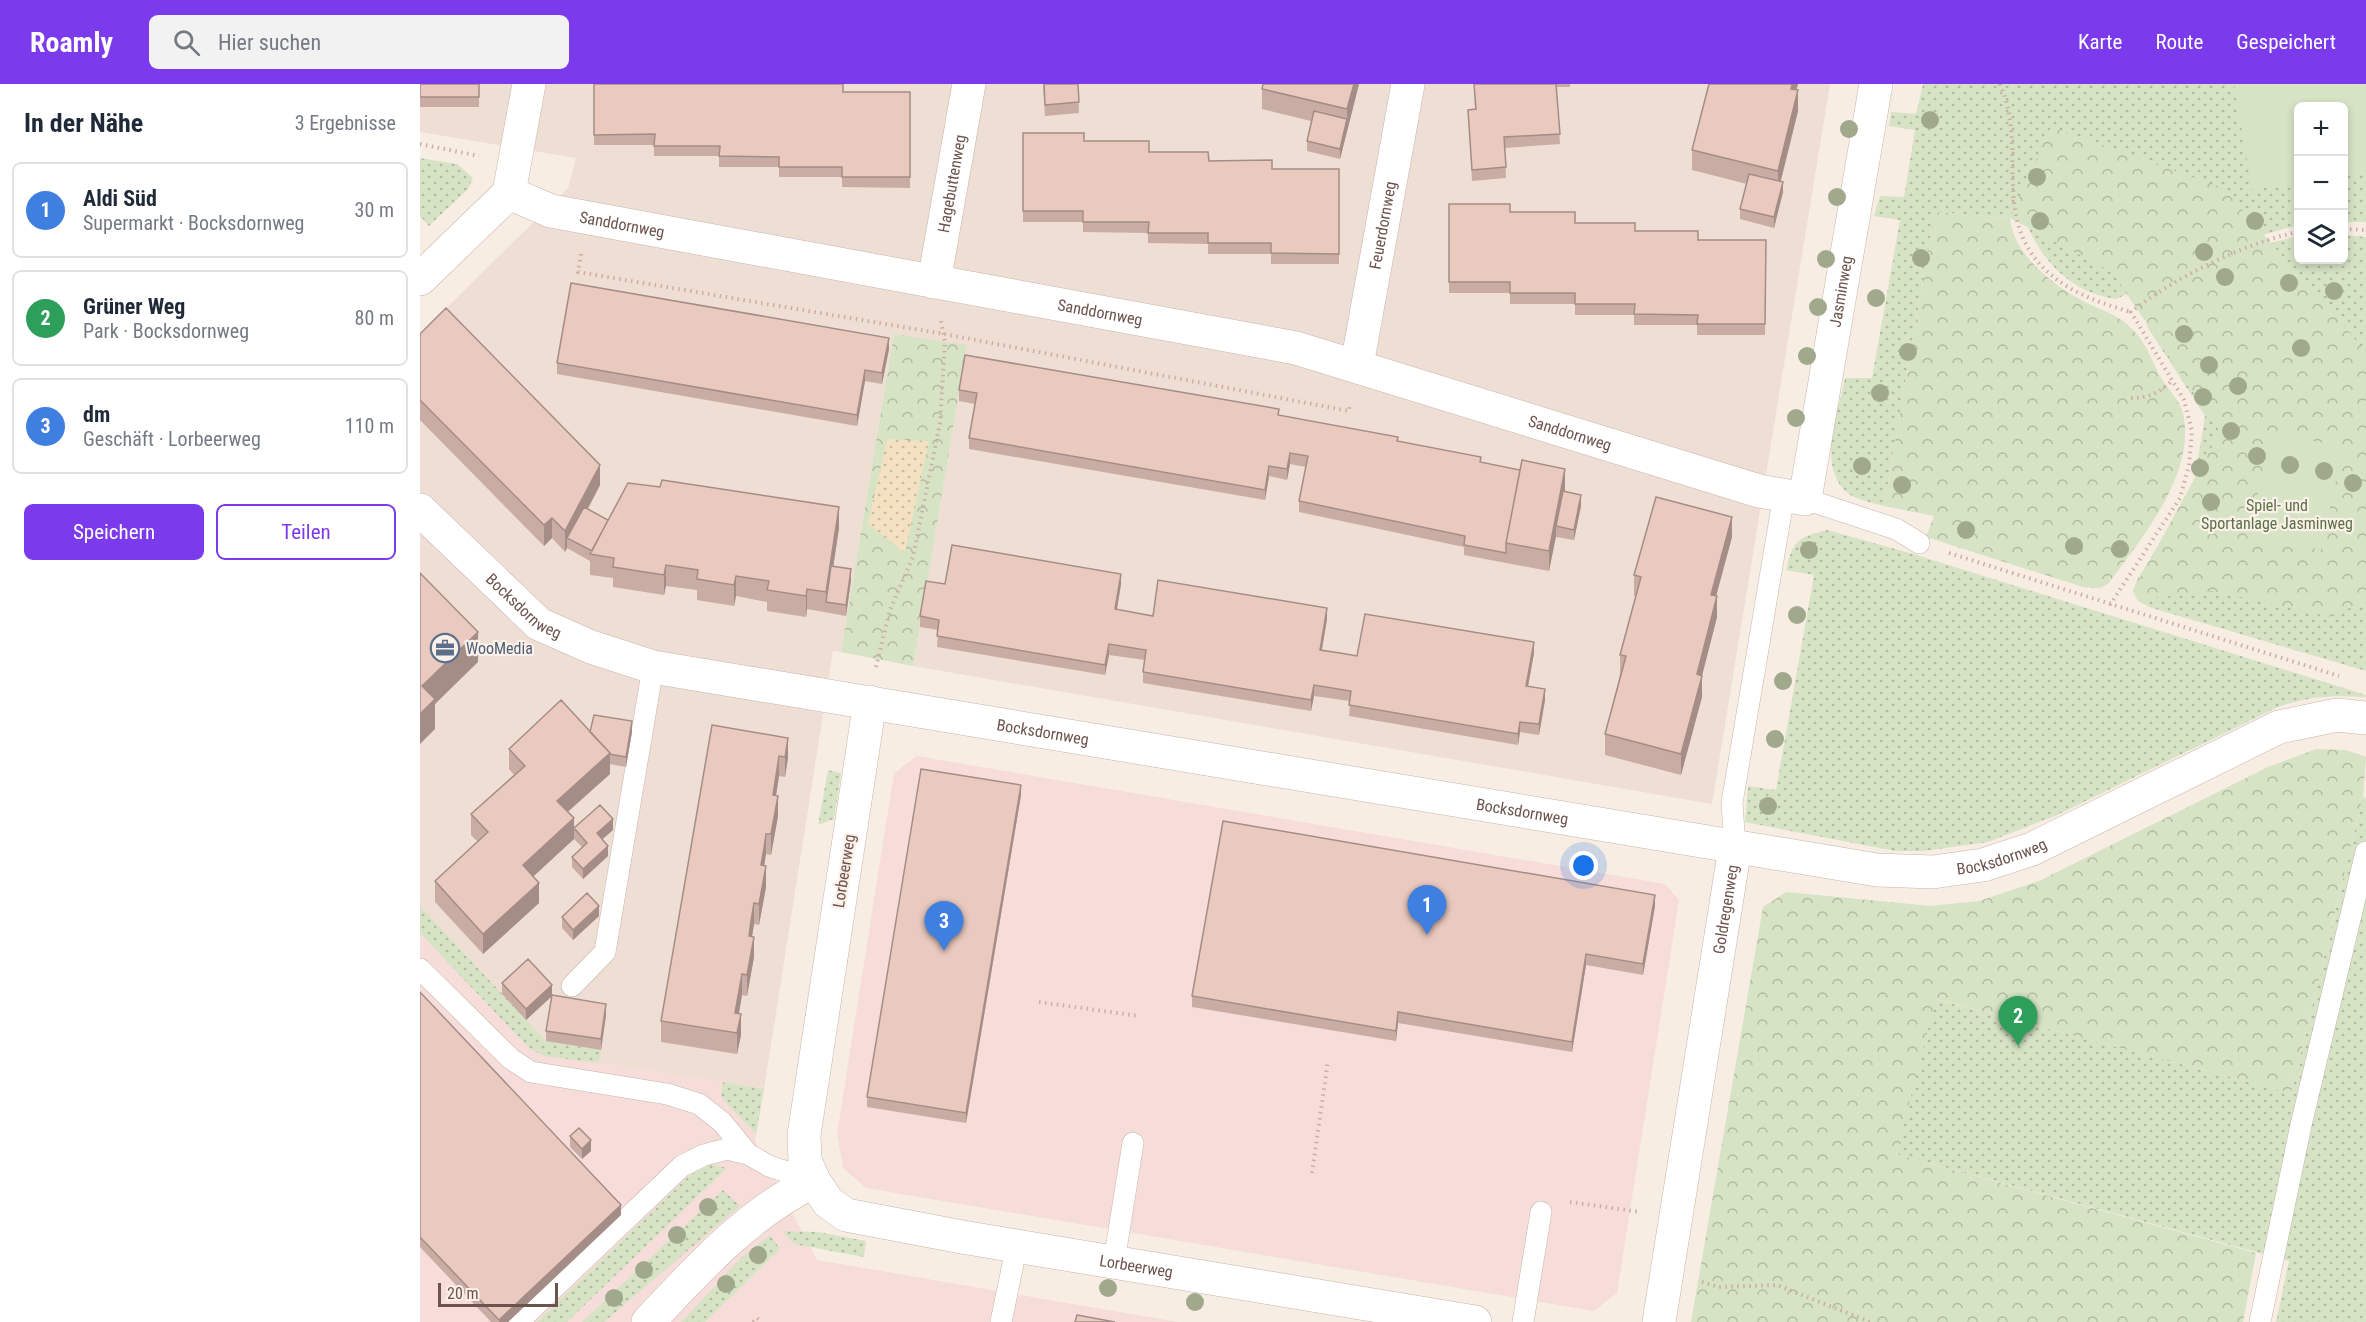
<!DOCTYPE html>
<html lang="de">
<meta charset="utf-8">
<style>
:root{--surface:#fff;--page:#f2f2f3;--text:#1f2937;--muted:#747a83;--line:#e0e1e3;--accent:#7c3aed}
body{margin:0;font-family:"Roboto Condensed",sans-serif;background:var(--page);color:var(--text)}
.controls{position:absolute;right:18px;top:18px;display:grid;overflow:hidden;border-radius:9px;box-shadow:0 3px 9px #0003}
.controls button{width:54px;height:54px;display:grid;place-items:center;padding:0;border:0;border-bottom:2px solid var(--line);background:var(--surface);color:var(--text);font:30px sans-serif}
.scale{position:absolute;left:18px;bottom:15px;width:120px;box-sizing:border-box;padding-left:6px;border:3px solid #6d534d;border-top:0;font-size:16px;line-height:21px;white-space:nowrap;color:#6d534d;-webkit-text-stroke:4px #fcf1e9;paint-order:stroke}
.you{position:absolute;left:1164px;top:782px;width:21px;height:21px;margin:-15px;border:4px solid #fff;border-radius:50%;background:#1a73e8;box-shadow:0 0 0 9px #1a73e833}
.badge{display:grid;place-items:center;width:39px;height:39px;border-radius:50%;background:var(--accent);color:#fff;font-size:20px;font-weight:700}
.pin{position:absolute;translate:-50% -50px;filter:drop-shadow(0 2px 3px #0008)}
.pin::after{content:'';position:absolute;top:32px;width:21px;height:18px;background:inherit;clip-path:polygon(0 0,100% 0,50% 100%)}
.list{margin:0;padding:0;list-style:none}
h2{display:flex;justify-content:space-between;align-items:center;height:78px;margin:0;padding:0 24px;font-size:26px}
h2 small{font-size:20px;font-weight:400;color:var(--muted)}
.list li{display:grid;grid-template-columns:39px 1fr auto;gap:18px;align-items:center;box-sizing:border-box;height:96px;margin:0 12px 12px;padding:0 12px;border:2px solid var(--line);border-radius:9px}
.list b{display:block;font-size:22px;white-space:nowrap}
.list p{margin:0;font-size:20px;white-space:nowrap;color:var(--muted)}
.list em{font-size:20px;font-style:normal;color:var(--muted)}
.actions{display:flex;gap:12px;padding:18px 24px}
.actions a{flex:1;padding:14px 0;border:2px solid var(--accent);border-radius:9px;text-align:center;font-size:21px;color:var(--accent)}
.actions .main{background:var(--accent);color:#fff}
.icon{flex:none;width:33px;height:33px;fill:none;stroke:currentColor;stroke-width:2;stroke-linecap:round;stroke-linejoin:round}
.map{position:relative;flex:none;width:1946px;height:1238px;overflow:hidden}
header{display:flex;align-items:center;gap:36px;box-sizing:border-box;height:84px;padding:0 30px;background:var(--accent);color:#fff}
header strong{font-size:28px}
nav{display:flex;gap:33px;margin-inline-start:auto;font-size:21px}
.search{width:420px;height:54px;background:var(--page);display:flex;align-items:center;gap:15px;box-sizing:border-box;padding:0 21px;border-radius:9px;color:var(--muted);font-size:22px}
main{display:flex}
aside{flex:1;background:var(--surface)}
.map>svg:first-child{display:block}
.residential{fill:#efded3}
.commercial{fill:#f7ddd9}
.grass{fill:url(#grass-dots)}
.forest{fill:url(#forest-crowns)}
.sand{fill:url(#sand-dots)}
.pitch{fill:#d6e3c4}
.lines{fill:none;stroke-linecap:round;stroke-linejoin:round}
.service-casing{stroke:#c7b4ac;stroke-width:22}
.minor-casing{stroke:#c7b4ac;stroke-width:34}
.path{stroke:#ceada3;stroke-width:4;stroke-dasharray:1.5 4.5;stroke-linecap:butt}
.service{stroke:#fff;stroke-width:21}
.minor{stroke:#fff;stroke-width:33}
.tree{fill:#a1a98d}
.wall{fill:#c9ada4}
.shaded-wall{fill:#a48d86}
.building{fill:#eac9bf;stroke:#a48d86;stroke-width:1.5}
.labels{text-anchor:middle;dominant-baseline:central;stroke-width:4.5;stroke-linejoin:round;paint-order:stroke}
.street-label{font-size:16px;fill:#6d534d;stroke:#fcf1e9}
.park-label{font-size:16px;fill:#5a7147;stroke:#fcf1e9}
.service-label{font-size:16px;fill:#4e5e75;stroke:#fcf1e9;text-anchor:start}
</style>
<header>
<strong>Roamly</strong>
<div class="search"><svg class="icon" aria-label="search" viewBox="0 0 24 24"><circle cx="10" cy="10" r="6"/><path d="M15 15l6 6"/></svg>Hier suchen</div>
<nav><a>Karte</a><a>Route</a><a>Gespeichert</a></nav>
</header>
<main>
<aside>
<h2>In der Nähe<small>3 Ergebnisse</small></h2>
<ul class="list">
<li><span class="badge" style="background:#3f7fe0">1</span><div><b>Aldi Süd</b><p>Supermarkt · Bocksdornweg</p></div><em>30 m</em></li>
<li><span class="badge" style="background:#2e9e5b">2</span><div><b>Grüner Weg</b><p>Park · Bocksdornweg</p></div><em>80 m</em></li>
<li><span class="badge" style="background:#3f7fe0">3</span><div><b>dm</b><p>Geschäft · Lorbeerweg</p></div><em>110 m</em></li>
</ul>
<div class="actions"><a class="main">Speichern</a><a>Teilen</a></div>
</aside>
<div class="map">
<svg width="1946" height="1238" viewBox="0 0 1946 1238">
<defs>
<pattern id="grass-dots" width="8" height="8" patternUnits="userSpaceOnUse" patternTransform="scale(1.5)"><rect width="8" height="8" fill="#d6e3c4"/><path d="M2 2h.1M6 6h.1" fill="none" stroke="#b2bba1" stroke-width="1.8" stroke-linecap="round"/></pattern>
<pattern id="forest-crowns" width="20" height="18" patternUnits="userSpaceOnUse" patternTransform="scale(1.5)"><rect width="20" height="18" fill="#d6e3c4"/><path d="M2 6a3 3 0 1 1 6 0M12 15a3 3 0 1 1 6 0" fill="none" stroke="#b2bba1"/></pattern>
<pattern id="sand-dots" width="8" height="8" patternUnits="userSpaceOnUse" patternTransform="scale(1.5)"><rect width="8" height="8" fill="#f3e1c2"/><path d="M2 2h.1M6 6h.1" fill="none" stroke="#c9b9a0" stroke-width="1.8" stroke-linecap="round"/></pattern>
</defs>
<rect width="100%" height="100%" fill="#f8ede3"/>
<path class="residential" d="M0 0H1410L1292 720 493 582 547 261 474 251 421 568 413 567 344 1005 179 979 180 965 126 957 0 822V250L148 104 156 74 0 48Z"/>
<path class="commercial" d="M497 672 1245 800 1259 816 1197 1209 1174 1227 446 1104 423 1084 417 1050 474 689Z
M0 822 126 957 181 966 179 979 344 1005 335 1057 397 1176 758 1238H0Z"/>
<path class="grass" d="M1503 0H1946V138H1924V22H1878V141L1839 152 1696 215C1651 209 1620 176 1605 135L1515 128 1464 422C1454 419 1437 416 1429 410 1395 384 1419 327 1425 294H1452L1480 136 1454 132 1460 112 1484 113 1495 46 1469 42 1471 28 1496 30Z
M0 74 37 80 53 94 48 105 9 142 0 132Z
M1924 151 1946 153V587L1732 524 1718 517 1713 507 1717 496 1773 405 1785 332 1728 244 1725 235 1749 208 1854 158 1878 152V176H1924Z
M1407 446 1493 470 1946 611V613C1914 611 1888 612 1858 623L1637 731 1568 758 1504 767H1475L1325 738 1328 702 1356 706 1394 491 1366 486C1373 456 1379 453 1407 446Z
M408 686 421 689 414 735 398 741Z
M1943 713 1946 714V1238H1856L1869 1177 1476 1070 1515 915 1871 1009Z
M0 822 126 957 181 966 179 979 125 972 110 965 0 849Z
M303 998 344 1005 336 1050 301 1013Z
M290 1080 307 1084 147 1238H117L270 1091Z
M303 1106 320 1122 184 1238H162Z
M362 1147 398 1148 446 1157 444 1173 374 1160Z
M350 1151 360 1165 285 1238H261L322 1173Z"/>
<path class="forest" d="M1631 43 1803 104 1946 268V516L1911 533 1793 507 1718 516 1713 507 1800 348 1692 188 1590 134C1593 171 1636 204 1667 219 1684 227 1701 232 1714 247 1726 259 1733 279 1741 294 1748 305 1760 317 1763 329 1777 389 1721 455 1688 500L1680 504 1663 503 1506 453 1514 432 1464 422 1515 128 1590 134Z
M474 250 547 261 493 582 421 568Z
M1896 665 1926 666 1946 673 1943 713 1871 1009 1516 915 1476 1070 1836 1169 1823 1238H1271L1343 823 1366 808 1511 822 1559 817 1619 797 1848 683Z"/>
<path class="sand" d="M467 355 509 357 485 469 448 440Z"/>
<path class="pitch" d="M1814 0H1946V86L1924 90V22H1878V98L1832 106Z
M1851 348 1923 363 1901 466 1829 451Z"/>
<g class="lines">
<g class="service-casing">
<path id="service" d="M1385 415 1476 445 1499 459
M1315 764 1312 719 1364 411
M0 885 91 975 111 988 247 1010 279 1020 302 1038 328 1070
M152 902 185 868 233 583
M694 1178 713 1059
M98 1238 262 1082 284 1071 307 1065 328 1070 349 1082 394 1097
M581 1238 597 1161
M1103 1238 1121 1128
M1840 1238 1881 1041 1946 768"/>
</g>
<g class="minor-casing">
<g id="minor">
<path id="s1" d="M89 109 131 127 876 264 1339 407 1385 415 1456 0"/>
<path d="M89 109 109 0"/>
<path d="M0 195 89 109"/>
<path id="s2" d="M514 198 549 0"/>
<path id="s3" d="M937 281 988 0"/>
<path id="s4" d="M0 426 119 540 171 563 233 583 1457 786 1513 788 1563 781 1612 765 1859 643 1917 631 1946 634"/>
<path id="s5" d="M450 618 384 1051 385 1076 394 1097 408 1118 426 1131 542 1153 1055 1238"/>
<path d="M228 1238C279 1184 327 1130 394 1097"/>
<path id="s6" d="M1239 1238 1315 764"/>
</g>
</g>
<path class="path" d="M1580 0C1597 39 1590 76 1594 117 1600 186 1651 211 1711 228
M0 60 59 72
M1924 145 1946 146
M161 170 158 188 524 250 929 327 930 320
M1711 314C1730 314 1738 309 1752 297
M1529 469 1919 592
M1690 521 1760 414 1769 381 1772 347 1764 316 1711 228C1754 194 1824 159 1878 148
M456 583 470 526 493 473 520 339 525 258 521 237
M619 918 719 932
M892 1089 908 977
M1150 1118 1220 1128
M1282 1198 1299 1203 1357 1201 1450 1238
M333 1238 337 1234 341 1238"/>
<use href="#service" class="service"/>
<use href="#minor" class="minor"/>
</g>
<g class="tree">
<circle cx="1510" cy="36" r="9"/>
<circle cx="1429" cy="45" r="9"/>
<circle cx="1617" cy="93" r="9"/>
<circle cx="1417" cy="113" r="9"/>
<circle cx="1620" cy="137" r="9"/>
<circle cx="1835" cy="137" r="9"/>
<circle cx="1784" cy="168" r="9"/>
<circle cx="1501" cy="174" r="9"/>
<circle cx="1406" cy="175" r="9"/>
<circle cx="1805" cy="193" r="9"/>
<circle cx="1869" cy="199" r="9"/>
<circle cx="1914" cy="207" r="9"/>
<circle cx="1456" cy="214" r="9"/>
<circle cx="1398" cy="223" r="9"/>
<circle cx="1764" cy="250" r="9"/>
<circle cx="1881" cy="264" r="9"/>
<circle cx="1488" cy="268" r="9"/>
<circle cx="1387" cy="272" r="9"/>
<circle cx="1789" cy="281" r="9"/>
<circle cx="1818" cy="302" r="9"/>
<circle cx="1460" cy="309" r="9"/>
<circle cx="1783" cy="313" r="9"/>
<circle cx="1376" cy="334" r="9"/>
<circle cx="1811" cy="347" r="9"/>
<circle cx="1837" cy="372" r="9"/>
<circle cx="1870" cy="381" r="9"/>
<circle cx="1442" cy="382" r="9"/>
<circle cx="1780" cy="384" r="9"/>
<circle cx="1904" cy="387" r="9"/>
<circle cx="1933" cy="399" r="9"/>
<circle cx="1482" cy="401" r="9"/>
<circle cx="1791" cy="418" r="9"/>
<circle cx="1546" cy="446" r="9"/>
<circle cx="1654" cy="462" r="9"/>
<circle cx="1700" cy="465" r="9"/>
<circle cx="1389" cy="466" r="9"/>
<circle cx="1377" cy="531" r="9"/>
<circle cx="1363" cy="597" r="9"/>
<circle cx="1355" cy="655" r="9"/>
<circle cx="1348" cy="722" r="9"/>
<circle cx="288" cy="1123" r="9"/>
<circle cx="257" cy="1151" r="9"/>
<circle cx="338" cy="1171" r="9"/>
<circle cx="224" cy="1186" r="9"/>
<circle cx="306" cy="1200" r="9"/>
<circle cx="688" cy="1204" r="9"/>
<circle cx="194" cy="1214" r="9"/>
<circle cx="775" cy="1218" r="9"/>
</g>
<path class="wall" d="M0 0H59V23H0Z
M174 0 423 8H490V104L422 103V93H359V83H299V72H234V61H174Z
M623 0H658L659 29 625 32Z
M843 0H939L920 75 887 67V57L891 37 842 25V5Z
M1054 0H1150V3H1136L1140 60 1085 64 1086 94 1052 97 1048 26 1055 25Z
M1288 0H1378L1376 6 1378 27 1361 97 1363 108 1354 144 1320 135V125L1327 100 1272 86V66L1288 3Z
M603 49 664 57 729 68 852 85H919V180H851V170H788V160L728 159V149L663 148V138H603Z
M1029 120 1090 128 1155 139 1278 156H1346L1345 251H1277V241H1214V231H1155V220H1090V209H1029Z
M0 250 180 401 168 425 188 436 419 444 413 482 431 496 426 532 387 525 386 533 347 527V518L316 512 314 522 277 516V506L246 502 244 511 193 503V494L170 491V477L147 464 145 468 132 454 124 462 0 336Z
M469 265 462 300 445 297 437 342 137 290V279Z
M539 306 859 331 978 357 1061 379 1145 405 1144 408 1161 422 1154 456 1136 453V452L1129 487 1044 471V463L879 428V417L886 383 870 380 867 396 849 392 845 416 549 365V354L555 320 539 317Z
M1312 453 1296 512 1297 533 1282 592V613L1261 691 1185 671V650L1200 591V571L1216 512H1214V491Z
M525 500H701L697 526 733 532 907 535 902 566 937 572 1114 569 1108 603 1125 616 1119 651 1100 648 1098 661 929 632 930 617 894 612 891 627 723 599V588L725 576 689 571 685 591 517 563 518 546 500 543V532Z
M292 641 368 674 365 693 359 692 356 711 358 732 351 771 346 770 344 782 346 803 339 841 334 840 332 852 334 873 327 912 322 911 319 930 321 951 317 970 241 958V937Z
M170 648H212L206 683 190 680V690L148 728 154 744 193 746 182 755 188 772 163 795 152 783V773L162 763 154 755 113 792 119 819 63 870 15 818V797L58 758 51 751V730L94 691 89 685V665Z
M601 711 546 1039 447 1023V1013Z
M1235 822 1223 891 1166 881 1152 968 978 939 976 957 772 923V912Z
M179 832 153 856 142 844V833Z
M82 899 132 912 186 931 181 966 126 957V947L132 912 106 936 82 910Z
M0 908 201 1131 88 1238H71L0 1163Z
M150 1052 171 1067 162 1075 150 1063Z"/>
<path class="shaded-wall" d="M934 0H939L920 75V65L927 35V25Z
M1372 0H1378L1371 25V5Z
M1378 6V27L1358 107V87Z
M1363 98V108L1354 144V133Z
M469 254V265L462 300V289Z
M445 286V297L437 342V331Z
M870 369V380L867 396V385Z
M180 381V401L151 456 147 454V464L145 468V447Z
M849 382V392L845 416V406Z
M1145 385V405L1137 443 1136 442V452L1129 487V467Z
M1161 411V422L1154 456V446Z
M419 423V444L408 518H406V508Z
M1312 433V453L1291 531V511Z
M132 434V454L124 462V441Z
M246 481V502L244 511V491Z
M431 485V496L426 532V521Z
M701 490V500L695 536V525Z
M316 492V512L314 522V501Z
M387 505V525L386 533V512Z
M1297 512V533L1277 611V590Z
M907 524V535L900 576V566Z
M58 548V578L15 620V645L0 660V630L2 602Z
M1114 558V569L1106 613V602Z
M689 560V571L685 591V581Z
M1282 592V613L1261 691V670Z
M894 601V612L891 627V616Z
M1125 605V616L1119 651V640Z
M212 637V648L206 683V673Z
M1100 638V648L1098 661V650Z
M368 654V674L365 693V673Z
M190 669V690L137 737V717Z
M359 672V692L353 731V711Z
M601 701V711L546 1039V1029Z
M358 712V732L351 771V750Z
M154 734V755L103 802V781Z
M193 735V746L177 760V749Z
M346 750V770L341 802V781Z
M188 762V772L163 795V785Z
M346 782V803L339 841V820Z
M119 799V819L63 870V850Z
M1235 811V822L1223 891V880Z
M334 819V840L329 872V852Z
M179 822V832L153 856V846Z
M334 853V873L327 912V891Z
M1166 870V881L1152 968V958Z
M322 890V911L315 950V929Z
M132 901V912L106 936V925Z
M186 920V931L181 966V955Z
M978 928V939L976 957V947Z
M321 930V951L317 970V949Z
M171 1056V1067L162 1075V1065Z
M201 1121V1131L88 1238H79V1236Z"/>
<path class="building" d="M0 0H59V13H0Z
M174 0H423V8H490V93H422V83H359V73L299 72 300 62H234L235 50 174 51Z
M624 0H658L659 18 625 21Z
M843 0H934L927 25 842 5Z
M1054 0H1136L1140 50 1084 53 1086 83 1052 86 1048 26 1056 25Z
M1289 0H1372L1371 5 1378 6 1358 87 1272 66Z
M894 27 927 35 920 65 887 57Z
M603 49H664V57H729V68H788L789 77 852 76V85H919V170L851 169V159H788V149H728L729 138H663V127H603Z
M1329 90 1363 98 1354 133 1320 125Z
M1029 120H1090V128H1155V139H1215V147H1278V156H1346L1345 240H1277L1278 231 1214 230 1215 220H1155V209H1090V198H1029Z
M151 199 469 254 462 289 445 286 437 331 137 279Z
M26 224 180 381 145 447 132 434 124 441 0 316V250Z
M545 271 859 325 858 331 978 353 977 357 1061 373 1060 378 1100 386 1086 459V469L1044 461 1045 452 879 417 888 372 870 369 867 385 849 382 845 406 549 354 557 309 539 306Z
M1102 376 1145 385 1129 467 1086 459Z
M242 396 419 423 406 508 387 505 386 512 347 506 349 497 316 492 314 501 277 495 278 486 246 481 244 491 193 483 194 474 170 470 208 399 240 403Z
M1143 407 1161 411 1154 446 1136 442Z
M1236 413 1312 433 1291 511 1297 512 1277 590 1282 592 1261 670 1185 650 1206 572 1200 571 1221 493 1214 491Z
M164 423 188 436 172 467 147 454Z
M532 461 701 490 695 525 733 532 738 496 907 524 900 566 920 569 937 572 945 530 1114 558 1106 602 1125 605 1119 640 1100 638 1098 650 929 621 931 607 894 601 891 616 723 588 726 566 689 560 685 581 517 552 519 536 500 532 506 497 525 500Z
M411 482 431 485 426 521 406 518Z
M0 489 58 548 2 602 15 615 0 630Z
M141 616 190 669 137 717 154 734 103 781 119 799 63 850 15 797 68 748 51 730 105 682 89 665Z
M174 631 212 637 206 673 189 670 190 669 170 648Z
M292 641 368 654 365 673 359 672 353 711 358 712 351 750H346L344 764 341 781 346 782 339 820 334 819 331 837 329 852 334 853 327 891 322 890 315 929 321 930 317 949 241 937Z
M501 685 601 701 546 1029 447 1013Z
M180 721 193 735 177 749 188 762 163 785 152 773 167 759 154 744Z
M803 737 1235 811 1223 880 1166 870 1152 958 978 928 976 947 772 912Z
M167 809 179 822 153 846 142 833Z
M108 875 132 901 106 925 82 899Z
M0 908 201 1121 79 1236 0 1153Z
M132 911 186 920 181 955 126 947Z
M159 1044 171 1056 162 1065 150 1052Z
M657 1231 695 1238H655Z"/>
<defs>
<g id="office-ring" transform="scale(1.5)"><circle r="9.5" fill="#fcf1e9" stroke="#5c6f8a" stroke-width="1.5"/><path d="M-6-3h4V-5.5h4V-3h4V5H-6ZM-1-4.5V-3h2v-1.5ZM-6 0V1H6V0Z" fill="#5c6f8a"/></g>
</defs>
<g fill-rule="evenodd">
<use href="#office-ring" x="25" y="564"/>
</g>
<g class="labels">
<g class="street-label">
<text stroke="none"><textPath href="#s2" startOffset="100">Hagebuttenweg</textPath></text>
<text stroke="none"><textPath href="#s1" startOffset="118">Sanddornweg</textPath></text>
<text stroke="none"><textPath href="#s3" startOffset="142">Feuerdornweg</textPath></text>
<text stroke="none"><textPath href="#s1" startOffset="1545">Jasminweg</textPath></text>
<text stroke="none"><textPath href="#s1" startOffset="604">Sanddornweg</textPath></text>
<text stroke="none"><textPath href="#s1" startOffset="1090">Sanddornweg</textPath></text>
<text stroke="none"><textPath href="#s4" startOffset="142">Bocksdornweg</textPath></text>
<text stroke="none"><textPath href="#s4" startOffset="682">Bocksdornweg</textPath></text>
<text stroke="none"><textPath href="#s4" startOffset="1168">Bocksdornweg</textPath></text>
<text stroke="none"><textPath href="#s4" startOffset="1654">Bocksdornweg</textPath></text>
<text transform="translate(424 787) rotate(-81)">Lorbeerweg</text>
<text stroke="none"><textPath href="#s6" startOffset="418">Goldregenweg</textPath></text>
<text stroke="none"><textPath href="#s5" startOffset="828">Lorbeerweg</textPath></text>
</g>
<g class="park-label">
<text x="1857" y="421">Spiel- und<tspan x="1857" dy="18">Sportanlage Jasminweg</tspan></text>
</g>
<g class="service-label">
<text x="46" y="564">WooMedia</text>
</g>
</g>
</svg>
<div class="controls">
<button>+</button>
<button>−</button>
<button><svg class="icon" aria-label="layers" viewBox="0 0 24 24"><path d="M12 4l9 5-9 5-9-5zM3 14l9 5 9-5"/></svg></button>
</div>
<div class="scale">20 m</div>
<div class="you"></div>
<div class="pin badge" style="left:1007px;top:851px;background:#3f7fe0">1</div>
<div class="pin badge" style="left:1598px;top:962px;background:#2e9e5b">2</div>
<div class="pin badge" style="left:524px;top:867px;background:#3f7fe0">3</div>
</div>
</main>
